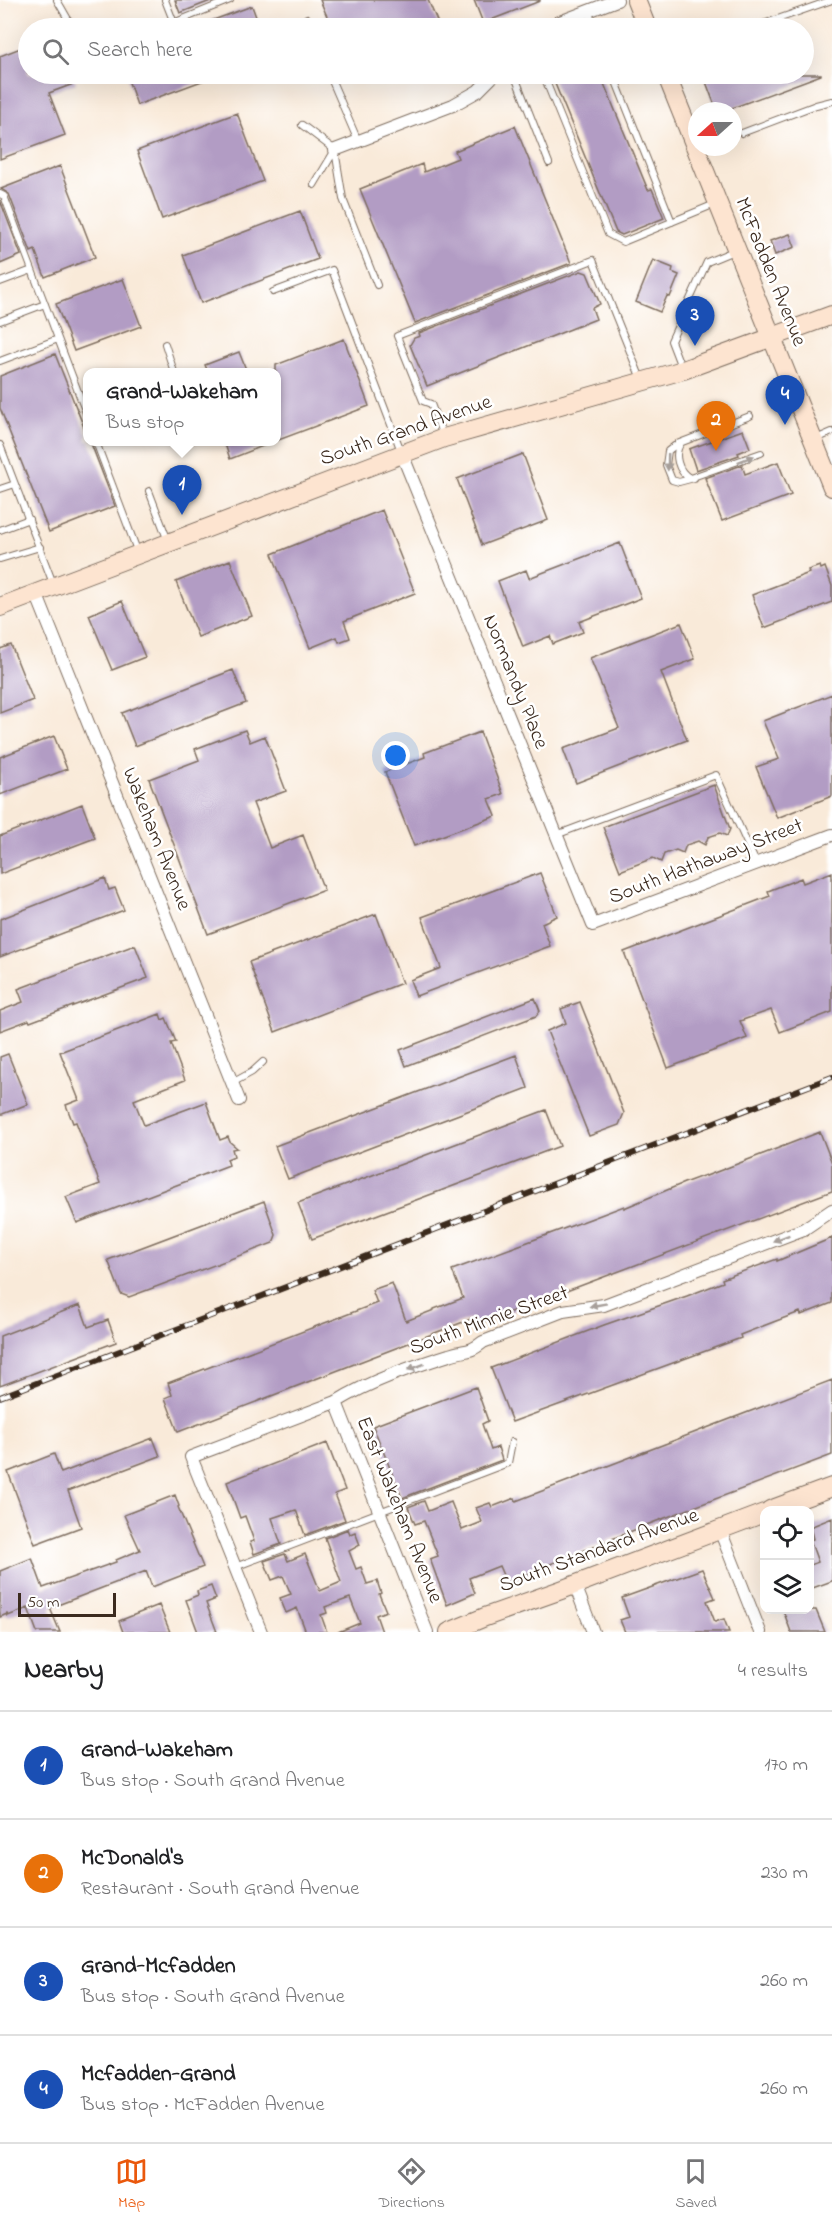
<!DOCTYPE html>
<meta charset="utf-8">
<style>
:root{--surface:#fff;--page:#f6f6f6;--text:#202124;--muted:#757577;--line:#e0e0e0;--accent:#ea580c}
body{margin:0;font-family:"Indie Flower",sans-serif;background:var(--page);color:var(--text)}
.controls{position:absolute;right:18px;bottom:18px;display:grid;overflow:hidden;border-radius:12px;box-shadow:0 6px 24px #0002}
.controls button{width:54px;height:54px;display:grid;place-items:center;padding:0;border:0;border-bottom:2px solid var(--line);background:var(--surface);color:var(--text);font:30px sans-serif}
.compass{position:absolute;left:688px;top:102px;width:54px;height:54px;border-radius:50%;background:var(--surface);box-shadow:0 6px 24px #0002;rotate:249deg}
.scale{position:absolute;left:18px;bottom:15px;width:98px;box-sizing:border-box;padding-left:6px;border:3px solid #3b2a1e;border-top:0;font-size:16px;line-height:21px;white-space:nowrap;color:#3b2a1e;-webkit-text-stroke:4px #fff;paint-order:stroke}
.you{position:absolute;left:396px;top:756px;width:21px;height:21px;margin:-15px;border:4px solid #fff;border-radius:50%;background:#1a73e8;box-shadow:0 0 0 9px #1a73e833}
.badge{display:grid;place-items:center;width:39px;height:39px;border-radius:50%;background:var(--accent);color:#fff;font-size:20px;font-weight:700}
.pin{position:absolute;translate:-50% -50px;filter:drop-shadow(0 2px 3px #0008)}
.pin::after{content:'';position:absolute;top:32px;width:21px;height:18px;background:inherit;clip-path:polygon(0 0,100% 0,50% 100%)}
.popup{position:absolute;left:83px;top:368px;width:198px;height:78px;box-sizing:border-box;display:grid;place-content:center;border-radius:12px;background:var(--surface);filter:drop-shadow(0 2px 4px #0005);font-size:20px;white-space:nowrap;color:var(--muted)}
.popup b{font-size:22px;color:var(--text)}
.popup::after{content:'';position:absolute;left:50%;top:100%;margin-left:-12px;border:12px solid transparent;border-top-color:var(--surface)}
.list{margin:0;padding:0;list-style:none}
h2{display:flex;justify-content:space-between;align-items:center;height:78px;margin:0;padding:0 24px;font-size:26px}
h2 small{font-size:20px;font-weight:400;color:var(--muted)}
.list li{display:grid;grid-template-columns:39px 1fr auto;gap:18px;align-items:center;box-sizing:border-box;height:108px;padding:0 24px;border-top:2px solid var(--line)}
.list b{display:block;font-size:22px;white-space:nowrap}
.list p{margin:0;font-size:20px;white-space:nowrap;color:var(--muted)}
.list em{font-size:20px;font-style:normal;color:var(--muted)}
.icon{flex:none;width:33px;height:33px;fill:none;stroke:currentColor;stroke-width:2;stroke-linecap:round;stroke-linejoin:round}
.map{position:relative;flex:none;width:832px;height:1632px;overflow:hidden}
.search{position:absolute;background:var(--surface);box-shadow:0 6px 24px #0002;left:18px;right:18px;top:18px;height:66px;display:flex;align-items:center;gap:15px;box-sizing:border-box;padding:0 21px;border-radius:33px;color:var(--muted);font-size:22px}
.sheet{height:510px;background:var(--surface)}
nav{display:flex;justify-content:space-around;align-items:center;box-sizing:border-box;height:84px;border-top:2px solid var(--line);background:var(--surface);font-size:16px;color:var(--muted)}
nav a{display:grid;justify-items:center;gap:3px}
nav .on{color:var(--accent)}
.map>svg:first-child{display:block}
.building{fill:#b29cc4}
.lines{fill:none;stroke-linecap:round;stroke-linejoin:round}
.lane-casing{stroke:#7e6d5f;stroke-width:8}
.street-casing{stroke:#7e6d5f;stroke-width:14}
.secondary-casing{stroke:#7e6d5f;stroke-width:20}
.lane{stroke:#fff;stroke-width:6}
.street{stroke:#fff;stroke-width:12}
.secondary{stroke:#fde4d0;stroke-width:18}
.rail-casing{stroke:#3b2a1e;stroke-width:6}
.rail{stroke:#fff;stroke-width:4;stroke-dasharray:11;stroke-linecap:butt}
.oneway{fill:#a79f9a}
.labels{text-anchor:middle;dominant-baseline:central;stroke-width:5;stroke-linejoin:round;paint-order:stroke}
.street-label{font-size:21px;fill:#3b2a1e;stroke:#fff}
</style>
<div class="map">
<svg width="832" height="1632" viewBox="0 0 832 1632">
<rect width="100%" height="100%" fill="#fff"/>
<filter id="ink" filterUnits="userSpaceOnUse"><feTurbulence type="fractalNoise" baseFrequency=".0167" numOctaves="2"/><feDisplacementMap in="SourceGraphic" scale="12" xChannelSelector="R" yChannelSelector="G"/><feConvolveMatrix kernelMatrix="1 2 1 2 8 2 1 2 1" color-interpolation-filters="sRGB"/></filter>
<filter id="wash" filterUnits="userSpaceOnUse"><feTurbulence type="fractalNoise" baseFrequency=".008" numOctaves="4" result="noise"/><feDisplacementMap in="SourceGraphic" scale="24" xChannelSelector="R" yChannelSelector="G"/><feGaussianBlur stdDeviation="1.35" result="paint"/><feColorMatrix in="noise" values="0 0 0 0 0 0 0 0 0 0 0 0 0 0 0 0 0 1.4 0 .05"/><feComposite in="paint" operator="in"/></filter>
<g filter="url(#wash)">
<rect width="100%" height="100%" fill="#f9ead9"/>
<g id="blocks">
<path class="building" d="M175 0H213L180 13Z
M320 0H428L440 28H332Z
M474 0H540V1L483 23Z
M252 6 260 28H194V27Z
M28 45V74H72L76 83 49 93 65 135 0 159V56Z
M126 74H218V75L137 105Z
M551 74H600L648 190 652 189 664 218 622 235 616 232Z
M703 74H821V75L724 111H717Z
M237 113 263 181 162 219 137 151Z
M515 126 571 263 415 323 360 189 422 164 424 172 458 158 455 151Z
M60 166 95 257 45 277 35 250 31 252 9 194 1 189Z
M0 200 21 255 0 264Z
M300 211 318 259 201 303 183 255Z
M790 234 795 247 775 255 770 241Z
M653 260 673 268 672 272 679 275 670 297 667 296 660 312 636 302Z
M581 271 587 273 600 304 592 308 596 319 427 386 410 345 414 338 420 336 419 333Z
M123 279 141 326 74 351 56 304Z
M344 339 369 406 276 441V365Z
M239 352 247 372H208L205 365Z
M55 354 87 435V441H90L115 506 49 532 0 408V376Z
M743 430 750 448 738 453 739 455 696 470 689 449Z
M224 441H273V442L230 459Z
M523 454 548 520 482 545 457 479Z
M778 462 791 495 722 521 705 478 742 465 745 474Z
M382 510 415 593 344 621 350 638 339 642 337 637 310 648 272 554Z
M620 543 641 598 579 622 583 632 553 644 550 636 523 647 498 581 526 570 529 578Z
M230 560 252 616 198 637 176 582Z
M820 566 821 569 825 567 832 586V602L764 628 752 595 809 573 808 570Z
M122 601 145 657 112 670 89 615Z
M681 623 695 659 661 672 687 740 576 783 563 749 619 728 590 658Z
M11 645 33 700 0 713V649Z
M233 670 246 703 135 746 122 713Z
M832 694V796L777 818 756 767 779 759 763 721Z
M245 730 250 742 265 736 286 791 253 803 270 848 303 835 324 890 208 934 149 779 199 760 195 749Z
M480 732 503 794 489 799 496 816 414 846 385 772 425 757 424 753Z
M54 736 67 769 0 795V757Z
M714 785 730 829 727 836 720 833 708 837 705 845 698 841 686 845 683 853 676 850 664 854 661 862 653 858 620 871 603 827Z
M82 804 95 838 0 874V836Z
M832 872V1012L780 1032 771 1010 740 1021 747 1038 668 1068 624 952 770 896 768 891 801 878 803 883Z
M540 873 557 916 542 923 550 946 416 996 410 980 441 968 422 917Z
M105 878 109 890 115 888 124 910 0 957V919Z
M376 914 402 983 275 1032 249 962Z
M135 945 148 978 30 1022 29 1020 0 1031V1011L23 1002 18 989Z
M535 998 540 1011 536 1016 406 1066 400 1050Z
M580 1002 624 1113 619 1125 589 1136 547 1031 566 1023 561 1009Z
M160 1014 162 1020 166 1018 176 1042 171 1043 185 1080 134 1100 144 1125 206 1102 220 1140 228 1137 230 1142 237 1148 232 1149 234 1156 227 1159 229 1165 77 1223 66 1197 100 1184 76 1122 73 1123 66 1105 79 1100 60 1052Z
M8 1054 28 1104 0 1115V1057Z
M516 1055 528 1088 288 1179 275 1146Z
M546 1110 560 1146 312 1239 298 1203Z
M820 1132 832 1163V1191L532 1304 474 1325 471 1319 178 1432 165 1398 172 1395 168 1383 377 1303 372 1290 392 1283 406 1321 434 1310V1309L463 1298 452 1270 590 1219 624 1206V1208L684 1183 705 1175 706 1176Z
M264 1201 276 1235 273 1243 129 1297 121 1294 108 1260Z
M832 1238V1303L801 1315 800 1312 776 1321 740 1335 741 1338 512 1422 491 1368 604 1325 687 1296 723 1282 722 1279 777 1259V1261Z
M80 1305 88 1327 108 1320 116 1342 0 1386V1336Z
M832 1380V1455L649 1524 506 1582 499 1566 469 1578 475 1593 447 1605 430 1559 438 1556 424 1521 415 1524 408 1507 424 1501 428 1511 451 1502 462 1530 482 1522 476 1508 490 1503 492 1507 515 1498 516 1501Z
M476 1387 488 1421 482 1424 491 1450 498 1447 502 1460 402 1498 373 1426Z
M153 1438 160 1456 68 1491 81 1527 35 1544 8 1472 54 1454 61 1473Z
M327 1443 345 1490 335 1494 345 1520 305 1535 296 1510 272 1518 281 1544 254 1554 250 1542 254 1541 245 1516 240 1518 227 1482Z
M175 1495 179 1506 178 1507 203 1567 152 1587 146 1571 50 1608 60 1632H37L28 1608 8 1616 7 1614 0 1617V1571L32 1558 43 1588 116 1562V1560L140 1550 124 1515Z
M832 1518V1581L810 1589V1565L818 1562 810 1540 813 1539 810 1527Z
M348 1529 350 1534 355 1532 360 1545 349 1551 356 1569 361 1567 367 1584 377 1581 381 1593 379 1594 386 1611 376 1615 382 1632H338L360 1623 350 1598 325 1607 327 1613 321 1615 327 1632H306L297 1608 286 1613 280 1598 291 1594 283 1576 272 1580 264 1561 285 1554 288 1561 305 1554 320 1591 341 1582 325 1538Z
M702 1569 715 1598 707 1601 715 1622 724 1619 729 1632H625L620 1620 629 1617 622 1598Z
M211 1586 216 1599 206 1603 217 1632H198L186 1600 198 1595 197 1591Z
M159 1605 170 1632H123L119 1621Z
M783 1610H816L825 1632H791Z"/>
</g>
</g>
<g filter="url(#ink)">
<use href="#blocks" fill-opacity="0" stroke="#7e6d5f" stroke-width="1.5"/>
<g class="lines">
<g class="lane-casing">
<path id="lane" d="M57 0 73 28
M165 0 174 23
M588 11 595 28
M307 18 311 28
M161 28 230 0
M752 28 832 0
M329 74 358 141
M514 74 549 163
M543 74 608 234 623 242 715 204
M613 74 672 222
M302 125 335 150 343 199 377 285
M742 133 816 105 832 101
M314 185 335 150
M0 194 4 196 88 418
M0 282 32 270
M273 292 332 270 401 451
M0 321 45 304
M165 344 174 372
M0 361 58 339
M681 367 671 341 707 262 736 250
M443 436 431 404 423 401 397 336 593 260 641 379
M816 439 832 432
M96 442 138 553
M681 443C673 454 678 472 690 478L761 453
M0 445 54 586
M694 478 679 482 672 480 666 465 668 451 677 444 750 416
M0 489 15 484
M149 491 168 541
M0 530 29 519
M0 559 40 547
M556 835 716 775 756 863
M232 1083 252 1072 263 1062
M235 1567 508 1463 512 1442"/>
</g>
<g class="street-casing">
<path id="street" d="M544 28 617 0
M335 150 453 105 478 91 495 74
M402 454 593 925 832 835
M36 593 239 1100
M336 1402 427 1632
M720 1530 760 1632
M575 1585 593 1632
M261 1632 191 1457 336 1402C370 1381 411 1367 449 1355 466 1349 468 1354 483 1342L563 1311 604 1305 804 1229 832 1210"/>
</g>
<g class="secondary-casing">
<path id="secondary" d="M636 0 647 28
M666 74 832 487
M0 607 444 438 683 370 832 315
M770 1510 832 1487
M449 1632 485 1617 561 1590 764 1513"/>
</g>
<use href="#lane" class="lane"/>
<use href="#street" class="street"/>
<use href="#secondary" class="secondary"/>
<g class="rail-casing">
<path id="rail" d="M0 1397 832 1077"/>
</g>
<use href="#rail" class="rail"/>
</g>
<defs><path id="oneway-solid" d="M-6-.8H1V-3.2L6.5 0L1 3.2V.8H-6Z" transform="scale(1.5)"/></defs>
<g class="oneway">
<use href="#oneway-solid" transform="translate(746 459) rotate(-21)"/>
<use href="#oneway-solid" transform="translate(668 462) rotate(91)"/>
<use href="#oneway-solid" transform="translate(781 1238) rotate(159)"/>
<use href="#oneway-solid" transform="translate(598 1305) rotate(170)"/>
<use href="#oneway-solid" transform="translate(416 1367) rotate(160)"/>
</g>
</g>
<g class="labels">
<g class="street-label">
<text transform="translate(770 272) rotate(68)">McFadden Avenue</text>
<text transform="translate(406 431) rotate(-19)">South Grand Avenue</text>
<text transform="translate(515 682) rotate(68)">Normandy Place</text>
<text transform="translate(156 839) rotate(68)">Wakeham Avenue</text>
<text transform="translate(706 862) rotate(-21)">South Hathaway Street</text>
<text transform="translate(489 1321) rotate(-20)">South Minnie Street</text>
<text transform="translate(399 1510) rotate(68)">East Wakeham Avenue</text>
<text transform="translate(599 1551) rotate(-20)">South Standard Avenue</text>
</g>
</g>
</svg>
<div class="controls">
<button><svg class="icon" aria-label="locate" viewBox="0 0 24 24"><circle cx="12" cy="12" r="6"/><path d="M12 2v4M12 18v4M2 12h4M18 12h4"/></svg></button>
<button><svg class="icon" aria-label="layers" viewBox="0 0 24 24"><path d="M12 4l9 5-9 5-9-5zM3 14l9 5 9-5"/></svg></button>
</div>
<svg class="compass" viewBox="-18 -18 36 36"><path d="M0-13l5 13h-10z" fill="#e53935"/><path d="M0 13l5-13h-10z" fill="#757577"/></svg>
<div class="scale">50 m</div>
<div class="you"></div>
<div class="pin badge" style="left:182px;top:515px;background:#1a4fb4">1</div>
<div class="popup"><b>Grand-Wakeham</b>Bus stop</div>
<div class="pin badge" style="left:716px;top:451px;background:#e8710a">2</div>
<div class="pin badge" style="left:695px;top:346px;background:#1a4fb4">3</div>
<div class="pin badge" style="left:785px;top:425px;background:#1a4fb4">4</div>
<div class="search"><svg class="icon" aria-label="search" viewBox="0 0 24 24"><circle cx="10" cy="10" r="6"/><path d="M15 15l6 6"/></svg>Search here</div>
</div>
<section class="sheet">
<h2>Nearby<small>4 results</small></h2>
<ul class="list">
<li><span class="badge" style="background:#1a4fb4">1</span><div><b>Grand-Wakeham</b><p>Bus stop · South Grand Avenue</p></div><em>170 m</em></li>
<li><span class="badge" style="background:#e8710a">2</span><div><b>McDonald's</b><p>Restaurant · South Grand Avenue</p></div><em>230 m</em></li>
<li><span class="badge" style="background:#1a4fb4">3</span><div><b>Grand-Mcfadden</b><p>Bus stop · South Grand Avenue</p></div><em>260 m</em></li>
<li><span class="badge" style="background:#1a4fb4">4</span><div><b>Mcfadden-Grand</b><p>Bus stop · McFadden Avenue</p></div><em>260 m</em></li>
</ul>
</section>
<nav>
<a class="on"><svg class="icon" aria-label="map" viewBox="0 0 24 24"><path d="M3 6l6-2 6 2 6-2v14l-6 2-6-2-6 2zM9 4v14M15 6v14"/></svg>Map</a>
<a><svg class="icon" aria-label="directions" viewBox="0 0 24 24"><path d="M12 3l9 9-9 9-9-9zM9 14v-3h6M13 9l2 2-2 2"/></svg>Directions</a>
<a><svg class="icon" aria-label="saved" viewBox="0 0 24 24"><path d="M7 4h10v16l-5-4-5 4z"/></svg>Saved</a>
</nav>
